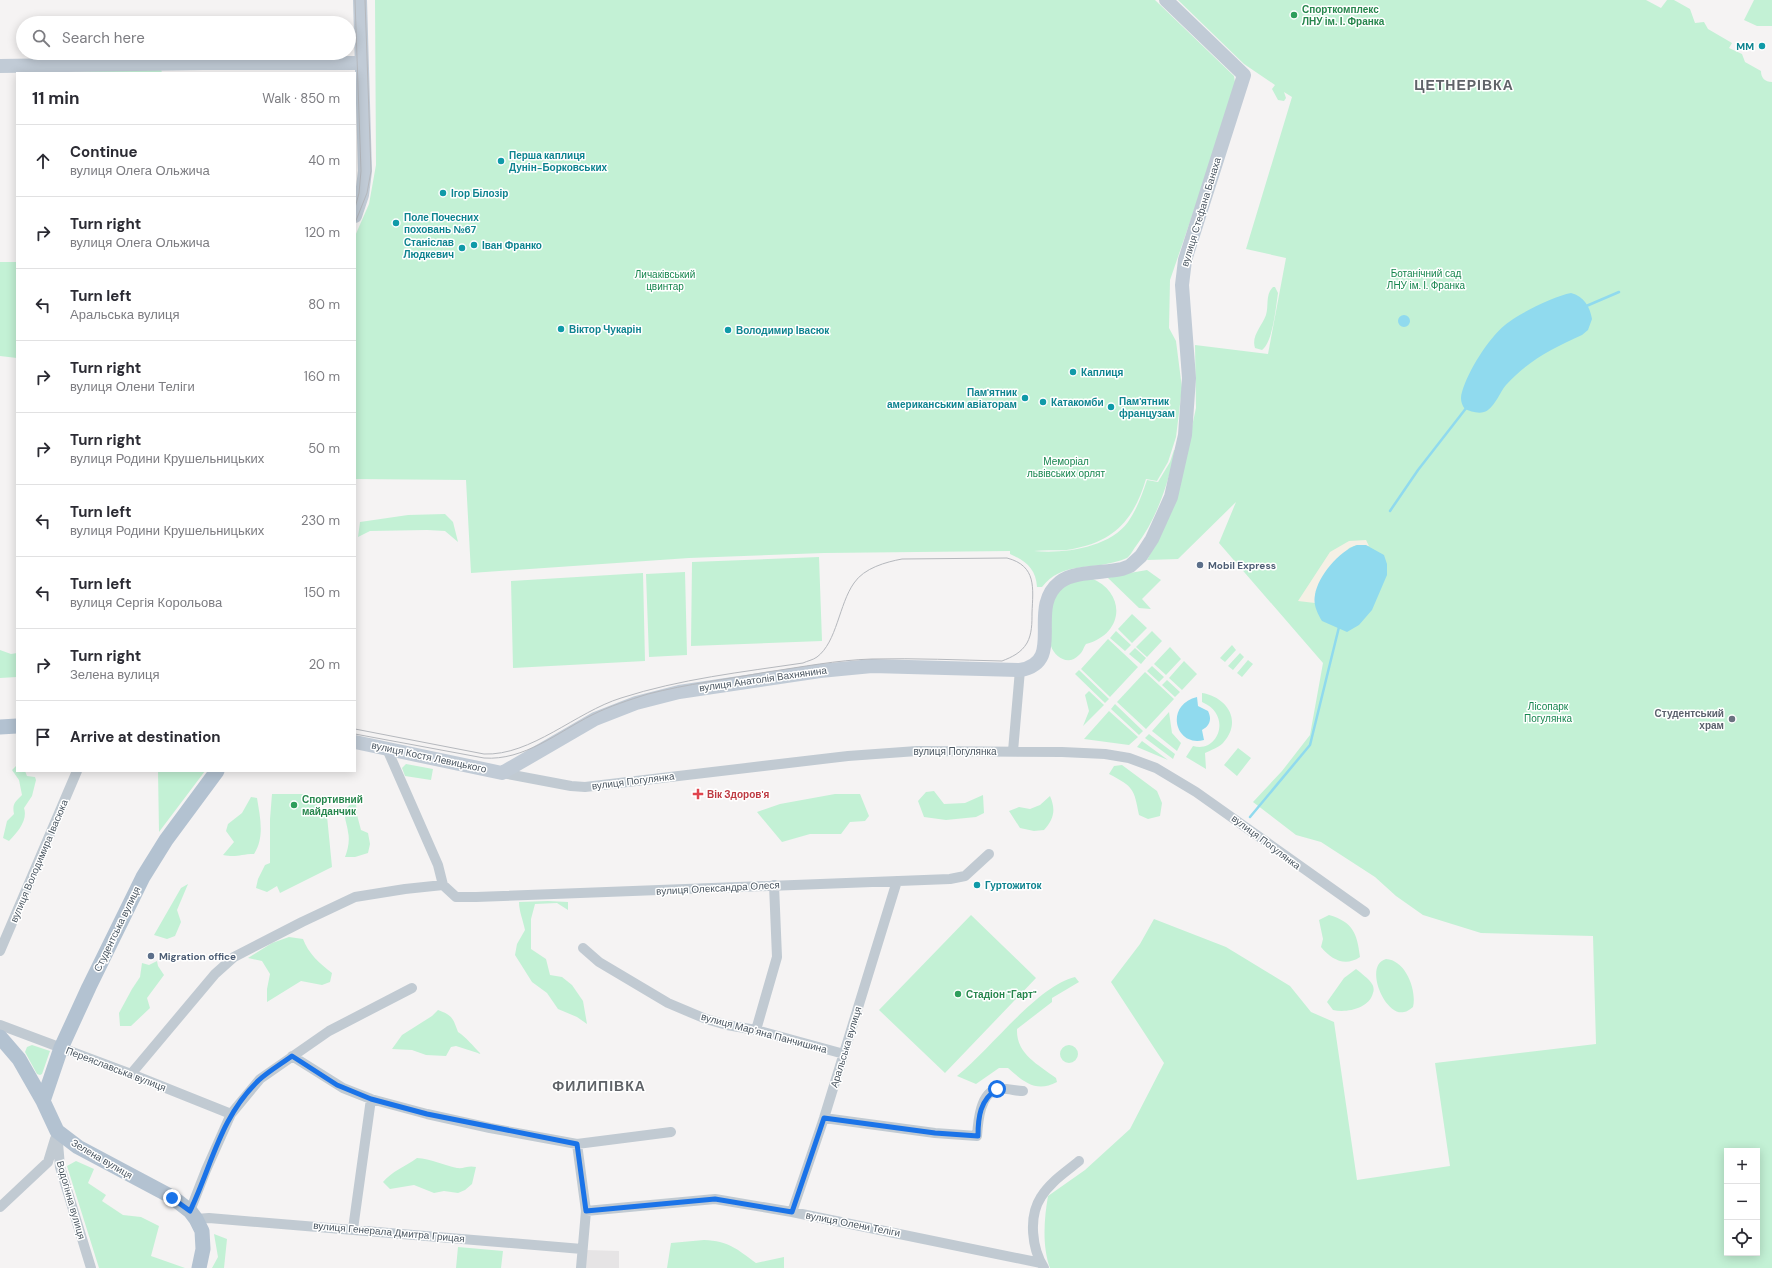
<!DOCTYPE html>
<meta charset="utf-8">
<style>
:root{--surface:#fff;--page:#f7f7f7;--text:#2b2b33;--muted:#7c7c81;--line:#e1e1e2}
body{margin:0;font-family:"DM Sans",sans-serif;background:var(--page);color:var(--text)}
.controls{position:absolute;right:12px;bottom:12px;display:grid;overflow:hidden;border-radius:0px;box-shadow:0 2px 10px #0003}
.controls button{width:36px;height:36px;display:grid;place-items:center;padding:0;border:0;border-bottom:1px solid var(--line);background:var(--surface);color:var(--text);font:20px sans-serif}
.stop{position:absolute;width:12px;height:12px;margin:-9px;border:3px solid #1a73e8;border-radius:50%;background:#fff}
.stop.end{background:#1a73e8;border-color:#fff;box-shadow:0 1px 4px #0008}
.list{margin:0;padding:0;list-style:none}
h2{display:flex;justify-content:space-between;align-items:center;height:52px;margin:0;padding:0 16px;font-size:17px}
h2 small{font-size:13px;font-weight:400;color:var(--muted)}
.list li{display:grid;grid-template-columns:26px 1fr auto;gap:12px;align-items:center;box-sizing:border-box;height:72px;padding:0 16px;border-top:1px solid var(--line)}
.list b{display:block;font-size:15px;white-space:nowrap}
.list p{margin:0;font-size:13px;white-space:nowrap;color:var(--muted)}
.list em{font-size:13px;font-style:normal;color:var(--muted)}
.icon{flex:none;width:22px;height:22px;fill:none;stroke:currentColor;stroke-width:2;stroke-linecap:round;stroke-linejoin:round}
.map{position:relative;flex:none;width:1772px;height:1268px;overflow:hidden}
.search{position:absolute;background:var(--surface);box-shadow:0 2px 10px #0003;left:16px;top:16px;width:340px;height:44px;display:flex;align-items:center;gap:10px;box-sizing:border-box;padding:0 14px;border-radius:22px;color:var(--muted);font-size:15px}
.panel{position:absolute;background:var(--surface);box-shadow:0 2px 10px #0003;left:16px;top:72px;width:340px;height:700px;border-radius:0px}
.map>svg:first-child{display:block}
.education{fill:#e6e4e5}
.green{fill:#c3f1d5;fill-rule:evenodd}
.sand{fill:#f5f0e5}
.water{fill:#90daee}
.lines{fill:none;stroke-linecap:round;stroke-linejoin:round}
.stream{stroke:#90daee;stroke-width:2.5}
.street{stroke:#c1cad2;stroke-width:10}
.secondary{stroke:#c1cbd6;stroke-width:14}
.primary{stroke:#b3c2d1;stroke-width:15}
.tram{stroke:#b5b8bd;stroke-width:1}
.route{stroke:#1a73e8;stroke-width:5}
.leisure-dot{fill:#2e9e5b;stroke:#fff;stroke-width:1.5}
.culture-dot{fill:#0f9aa8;stroke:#fff;stroke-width:1.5}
.service-dot{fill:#5c6f8a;stroke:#fff;stroke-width:1.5}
.worship-dot{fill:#6b7280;stroke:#fff;stroke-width:1.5}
.health-dot{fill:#e0444e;stroke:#fff;stroke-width:1.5}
.labels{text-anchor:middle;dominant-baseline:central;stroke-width:3;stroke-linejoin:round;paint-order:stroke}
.leisure-label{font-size:10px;font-weight:bold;fill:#27864d;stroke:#fff;text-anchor:start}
.culture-label{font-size:10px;font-weight:bold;fill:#0d838f;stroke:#fff;text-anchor:start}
.street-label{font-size:10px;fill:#4a5661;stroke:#fff}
.park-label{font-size:10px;fill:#17864f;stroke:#fff}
.service-label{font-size:10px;font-weight:bold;fill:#4e5e75;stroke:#fff;text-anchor:start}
.worship-label{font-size:10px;font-weight:bold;fill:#5b616d;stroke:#fff;text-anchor:end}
.health-label{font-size:10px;font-weight:bold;fill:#be3a42;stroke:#fff;text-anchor:start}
.district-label{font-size:14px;font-weight:bold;letter-spacing:1px;fill:#5f6368;stroke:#fff}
</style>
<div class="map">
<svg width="1772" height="1268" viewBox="0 0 1772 1268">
<rect width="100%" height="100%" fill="#f5f3f3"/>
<path class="education" d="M586 1250 619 1251V1268H586Z"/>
<path class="green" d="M375 0H1155L1234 76 1236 88 1170 280 1169 328 1176 341 1182 388 1176 437 1168 462 1157 481 1146 479C1135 516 1117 540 1077 548 1063 552 1048 549 1034 551 1063 554 1109 548 1128 522 1137 509 1142 495 1147 480L1158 482 1170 462 1174 450H1176C1167 485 1158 517 1136 546 1133 550 1130 556 1127 558 1123 560 1118 561 1115 562 1087 570 1062 562 1042 587H1037C1036 569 1026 561 1010 554V551L824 553 689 558 471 573 466 480 355 479V236L369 204 376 165Z
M1178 0H1646L1661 8 1667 0H1674L1690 9 1695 23 1704 22 1708 29 1732 43 1729 48 1742 54 1745 62 1761 71C1761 78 1765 82 1772 82V1268H1050C1042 1246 1044 1219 1048 1196L1085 1170 1130 1129 1164 1063 1111 982 1140 944 1154 919 1226 947 1290 986 1311 1012 1334 1022 1357 1180 1450 1166 1435 1063 1596 1044 1593 936 1481 933 1423 915 1396 896 1375 877 1321 842 1296 835 1253 802 1282 771 1310 735 1323 663 1219 543 1236 502 1178 559 1147 560 1161 534 1184 463 1196 408 1195 345 1268 354 1286 258 1246 249 1292 97 1284 92 1286 98 1284 101 1278 100 1272 89 1275 85 1244 64ZM1727 1151H1757V1253H1727Z
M1754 0H1772V26H1757L1744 20Z
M161 69 162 73 67 72Z
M0 262H17V358L0 356Z
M1273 287H1275L1278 293C1276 306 1273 342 1262 350L1255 348C1251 336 1262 326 1266 315 1269 306 1265 295 1273 287Z
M445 514 453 522 458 542 445 531 427 530 370 531 358 537 360 522 408 515Z
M819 557 822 641 691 646 692 562Z
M1147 570 1161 580 1142 599 1151 609 1139 608 1107 577Z
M685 572 687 655 649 657 646 574Z
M643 573 645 661 513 668 511 581Z
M1091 578C1127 593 1124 634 1086 644 1083 648 1083 652 1079 655 1069 666 1055 658 1051 646 1051 630 1045 598 1060 587 1066 583 1083 580 1091 578Z
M1132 614 1147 628 1132 643 1118 629Z
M1116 631 1131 645 1125 651 1110 638Z
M1152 631 1162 641 1147 657 1136 647Z
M1108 639 1138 667 1110 697 1081 669Z
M1232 645 1236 650 1225 662 1220 658Z
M1170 647 1181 659 1166 675 1154 664Z
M1135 648 1146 658 1141 664 1129 654Z
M0 650 11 654 17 653V677L0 678Z
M1240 653 1244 657 1233 670 1228 666Z
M1248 660 1253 664 1242 677 1237 673Z
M1184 661 1197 674 1182 690 1169 678Z
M1152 666 1164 677 1159 682 1147 671Z
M1079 670 1109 699 1105 703 1075 674Z
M1145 672 1174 699 1146 729 1117 702Z
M1167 680 1180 692 1175 697 1162 685Z
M1089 691 1104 705 1083 726 1089 711 1085 695Z
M1202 693C1227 697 1243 721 1223 743 1218 748 1211 750 1205 753L1206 769 1186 757 1193 746C1218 754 1233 715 1202 702Z
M1115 704 1143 731 1139 735 1111 709Z
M1109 711 1138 737 1129 745 1084 739Z
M1169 712 1172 733 1181 743 1177 751 1152 731Z
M1149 734 1175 754 1173 759 1145 738Z
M1142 741 1168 760 1137 747Z
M1238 748 1251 758 1237 776 1224 765Z
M406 764 433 769 431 780 405 776 402 768Z
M17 765V771H25L27 776 35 777 36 780 32 796 24 808C28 820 18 832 9 841L3 838 7 821 14 814C12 804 15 802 22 795L19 780 12 770Z
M1122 765 1157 791 1162 803 1160 816 1148 819 1139 815C1134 789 1134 787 1109 774L1114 766Z
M158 771H205L159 832Z
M934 791 944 804 965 803 983 795 984 813 976 817 946 820 924 817 918 801 926 792Z
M272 794H304L316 799 317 811 325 813 327 816 332 867 280 893 277 886 267 892 256 888 258 879 265 865 270 863V819Z
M835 794H860L869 816 865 821 850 822 841 834H810L782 842 757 812 780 804Z
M1050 796C1056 810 1054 819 1044 830L1034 831 1020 828 1009 811 1019 807 1030 809 1040 805Z
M251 797 257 798C260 817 265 837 254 854 240 854 237 858 223 855L234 842 226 831 228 824 242 813Z
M352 802 356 803 357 815 361 830 368 833 370 844 368 853 355 857H345C348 849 350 840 348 832 347 823 344 820 345 810Z
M188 884 177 910 181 922 175 936 167 939 154 935 181 888Z
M548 901 568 902V910L557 903 535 904 531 919V949L546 959 550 975 562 977 572 985 583 1001 587 1024 577 1017 558 1009 547 993 532 982 515 955 517 944 525 930C523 920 519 911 519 902Z
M971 915 1036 978 945 1073 879 1010Z
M1329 915C1353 922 1357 933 1360 957 1345 967 1332 960 1321 947L1323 939 1319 920Z
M289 937 303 939C308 953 320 964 332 973L330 982 322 985 301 981 267 1002V989L270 974 262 961 248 958 272 943Z
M1386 959C1406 960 1417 991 1413 1007 1410 1009 1407 1012 1404 1012 1385 1017 1363 965 1386 959Z
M157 961 158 966 164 975 147 998 150 1008 131 1026H120L119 1013 132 989 140 977 142 963 149 965Z
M1356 969C1361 973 1369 979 1372 984 1374 987 1374 991 1373 993 1369 1009 1346 1013 1333 1010L1327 1002 1344 978Z
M1075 977 1079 982 1052 998V1002L1017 1029C1016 1054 1038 1064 1056 1078L1057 1082C1036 1093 1024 1082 1008 1068H999L976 1084 957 1076C990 1050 1037 986 1075 977Z
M438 1010C452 1015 453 1018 458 1032 466 1037 473 1046 481 1054L456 1046 451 1047 446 1056 426 1055 412 1050 392 1049 402 1035 432 1016Z
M1060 1054a9 9 0 1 1 18 0a9 9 0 1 1-18 0Z
M32 1045 50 1051 42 1074 40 1075 37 1074 25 1052 27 1047Z
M417 1158C431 1159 443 1165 457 1168 464 1169 468 1165 476 1167L472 1184 465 1190 458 1193 444 1191 434 1193 414 1185 390 1189 383 1182C391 1172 406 1166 417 1158Z
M76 1161 94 1169 88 1183 106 1195 102 1201 123 1215 141 1217 159 1226 151 1256 185 1268H99L67 1166Z
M214 1234 227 1239 224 1268H212L218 1257Z
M704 1240C729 1241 737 1249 756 1263L784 1257V1268H667L671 1243Z
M458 1247 503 1251 501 1268H456Z"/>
<path class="sand" d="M1366 540 1369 546 1357 545 1349 548 1315 594V603L1298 601 1330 552 1349 541Z"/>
<path class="water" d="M1571 293C1584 296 1590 307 1592 319L1588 330 1582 335C1552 349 1530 359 1506 385 1500 392 1496 404 1488 410 1482 415 1471 412 1465 409 1461 404 1460 398 1462 392 1468 371 1488 339 1505 325 1518 314 1554 296 1571 293Z
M1398 321a6 6 0 1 1 12 0a6 6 0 1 1-12 0Z
M1357 545H1366L1384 555 1387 564V575L1372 610 1359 625 1347 632 1322 621C1317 613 1313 604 1315 595 1318 576 1339 551 1357 545Z
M1197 697 1198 706 1208 711C1212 719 1210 726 1202 730L1204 740C1175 748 1164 705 1197 697Z"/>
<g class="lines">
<path class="stream" d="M1584 307 1619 292
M1390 511 1418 470 1467 407
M1250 817 1310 745 1339 627"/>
<path class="street" d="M1013 751 1020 670
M502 773 571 786 585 787 848 756 917 751 1062 752 1105 754 1129 758 1156 768 1196 792 1365 912
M443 885 456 897H476L950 879 965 876 989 854
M583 948 599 962 668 1003 706 1019 727 1025 756 1030 844 1054
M0 951 77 771
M0 1025 131 1074 231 1114
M756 1030 777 957 774 885
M292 1056 343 1088 371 1099 427 1114 490 1128 577 1144 671 1132
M131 1074 215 974 234 957 302 922 355 897 405 889 443 885 438 865 387 749
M824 1118 935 1133 977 1136C978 1122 980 1092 998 1089 1006 1088 1016 1091 1023 1091
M57 1131 60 1167 91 1268
M577 1144 586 1211 581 1268
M0 1207 48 1162 55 1139
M190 1211 206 1170 231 1114 260 1079 329 1031 412 988
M586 1211 715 1199 792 1212 1041 1263
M792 1212 824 1118 897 881
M196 1219 209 1218 582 1249
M353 1229 371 1099
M1044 1268C1032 1249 1028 1217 1041 1197 1050 1182 1066 1172 1079 1161"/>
<path class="secondary" d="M0 66 203 63H361
M355 216 362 195 365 171 360 0
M355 742 502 773 595 719 636 703 679 692 820 671 872 666 1020 670C1067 662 1026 608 1060 582 1074 571 1104 573 1122 569L1130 566 1141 556 1152 539 1171 497 1185 435 1189 378 1182 285 1185 260 1244 75 1166 0"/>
<path class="primary" d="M0 727 17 726
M0 1037 19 1059 43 1101 57 1131 78 1147 172 1197 190 1211 196 1219 202 1231 203 1249 199 1268
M43 1101 61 1048 89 987 143 877 166 840 217 771"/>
<path class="tram" d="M355 208 359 193 361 171 355 0
M355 223 367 193 371 171 365 0
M355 729 484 754C531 756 576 712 621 698 680 679 742 672 803 663 807 661 813 660 817 657 837 642 839 604 854 583 864 568 886 562 902 559L1007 558C1037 566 1033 588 1032 613 1032 623 1032 634 1027 643 1021 653 1012 657 1002 661 959 660 916 658 872 659 837 660 802 667 767 672 728 679 687 684 648 694 629 700 610 706 592 715 558 732 524 761 484 758L355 734"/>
</g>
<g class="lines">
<path class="route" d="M172 1198 190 1211C212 1165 220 1117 259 1080 269 1071 281 1064 292 1056L337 1085 371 1099 427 1114 577 1144 586 1211 715 1199 792 1212 824 1118 935 1133 978 1136C978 1117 980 1100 997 1089"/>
</g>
<g class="leisure-dot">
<circle cx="1294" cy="15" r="4"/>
<circle cx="294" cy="805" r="4"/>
<circle cx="958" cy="994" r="4"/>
</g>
<g class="culture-dot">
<circle cx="1762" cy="46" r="4"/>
<circle cx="501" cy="161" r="4"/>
<circle cx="443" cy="193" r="4"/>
<circle cx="396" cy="223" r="4"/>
<circle cx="474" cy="245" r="4"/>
<circle cx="462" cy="248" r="4"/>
<circle cx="561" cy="329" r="4"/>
<circle cx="728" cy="330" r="4"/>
<circle cx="1073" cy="372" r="4"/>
<circle cx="1025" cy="398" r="4"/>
<circle cx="1043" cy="402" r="4"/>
<circle cx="1111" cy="407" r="4"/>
<circle cx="977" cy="885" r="4"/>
</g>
<g class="service-dot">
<circle cx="1200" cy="565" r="4"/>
<circle cx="151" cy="956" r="4"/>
</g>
<circle class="worship-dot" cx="1732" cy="719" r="4"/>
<path class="health-dot" d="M696 788h4v4h4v4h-4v4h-4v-4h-4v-4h4z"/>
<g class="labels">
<g class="leisure-label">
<text x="1302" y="9">Спорткомплекс<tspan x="1302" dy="12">ЛНУ ім. І. Франка</tspan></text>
<text x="302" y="799">Спортивний<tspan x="302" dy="12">майданчик</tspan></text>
<text x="966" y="994">Стадіон "Гарт"</text>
</g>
<g class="culture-label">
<text x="1754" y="46" text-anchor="end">MM</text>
<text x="509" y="155">Перша каплиця<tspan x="509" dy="12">Дунін-Борковських</tspan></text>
<text x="451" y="193">Ігор Білозір</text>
<text x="404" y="217">Поле Почесних<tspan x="404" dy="12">поховань №67</tspan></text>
<text x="454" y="242" text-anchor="end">Станіслав<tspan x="454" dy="12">Людкевич</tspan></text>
<text x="482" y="245">Іван Франко</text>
<text x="569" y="329">Віктор Чукарін</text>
<text x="736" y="330">Володимир Івасюк</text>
<text x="1081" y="372">Каплиця</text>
<text x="1017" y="392" text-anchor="end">Пам'ятник<tspan x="1017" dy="12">американським авіаторам</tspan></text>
<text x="1119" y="401">Пам'ятник<tspan x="1119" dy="12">французам</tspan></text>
<text x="1051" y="402">Катакомби</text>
<text x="985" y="885">Гуртожиток</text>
</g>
<g class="street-label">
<text transform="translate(1201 212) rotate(-73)">вулиця Стефана Банаха</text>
<text transform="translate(763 679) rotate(-8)">вулиця Анатолія Вахнянина</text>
<text x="955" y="751">вулиця Погулянка</text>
<text transform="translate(429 757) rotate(12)">вулиця Костя Левицького</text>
<text transform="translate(633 781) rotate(-7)">вулиця Погулянка</text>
<text transform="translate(1266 842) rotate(37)">вулиця Погулянка</text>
<text transform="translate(39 861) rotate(-67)">вулиця Володимира Івасюка</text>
<text transform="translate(718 888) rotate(-3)">вулиця Олександра Олеся</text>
<text transform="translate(117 929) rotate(-64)">Студентська вулиця</text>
<text transform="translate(764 1033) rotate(15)">вулиця Марʼяна Панчишина</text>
<text transform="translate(846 1047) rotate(-73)">Аральська вулиця</text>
<text transform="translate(116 1069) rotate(21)">Переяславська вулиця</text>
<text transform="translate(102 1159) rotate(30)">Зелена вулиця</text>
<text transform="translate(71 1200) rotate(74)">Водогінна вулиця</text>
<text transform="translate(853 1224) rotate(11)">вулиця Олени Теліги</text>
<text transform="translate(389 1232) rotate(5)">вулиця Генерала Дмитра Грицая</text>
</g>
<g class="park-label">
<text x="1426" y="273">Ботанічний сад<tspan x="1426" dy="12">ЛНУ ім. І. Франка</tspan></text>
<text x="665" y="274">Личаківський<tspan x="665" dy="12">цвинтар</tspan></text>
<text x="1066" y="461">Меморіал<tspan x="1066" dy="12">львівських орлят</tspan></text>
<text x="1548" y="706">Лісопарк<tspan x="1548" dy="12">Погулянка</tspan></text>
</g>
<g class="service-label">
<text x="1208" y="565">Mobil Express</text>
<text x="159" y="956">Migration office</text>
</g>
<g class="worship-label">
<text x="1724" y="713">Студентський<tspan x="1724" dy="12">храм</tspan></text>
</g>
<g class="health-label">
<text x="707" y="794">Вік Здоров'я</text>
</g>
<g class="district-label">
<text x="1464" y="85">ЦЕТНЕРІВКА</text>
<text x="599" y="1086">ФИЛИПІВКА</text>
</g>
</g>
</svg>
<div class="controls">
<button>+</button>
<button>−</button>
<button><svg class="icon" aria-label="locate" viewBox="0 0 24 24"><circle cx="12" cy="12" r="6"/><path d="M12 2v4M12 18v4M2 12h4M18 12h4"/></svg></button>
</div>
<div class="stop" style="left:997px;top:1089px"></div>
<div class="stop end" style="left:172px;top:1198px"></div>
<div class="search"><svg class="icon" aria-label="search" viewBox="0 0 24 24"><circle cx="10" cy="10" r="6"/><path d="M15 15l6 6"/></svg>Search here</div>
<section class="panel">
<h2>11 min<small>Walk · 850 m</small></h2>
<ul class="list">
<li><svg class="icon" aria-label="ahead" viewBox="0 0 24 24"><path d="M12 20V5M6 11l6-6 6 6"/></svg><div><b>Continue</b><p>вулиця Олега Ольжича</p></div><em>40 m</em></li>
<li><svg class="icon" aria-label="right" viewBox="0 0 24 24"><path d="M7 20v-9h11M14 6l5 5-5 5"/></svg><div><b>Turn right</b><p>вулиця Олега Ольжича</p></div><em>120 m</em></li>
<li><svg class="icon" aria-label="left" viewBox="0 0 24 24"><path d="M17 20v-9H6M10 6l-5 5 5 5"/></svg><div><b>Turn left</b><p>Аральська вулиця</p></div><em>80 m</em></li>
<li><svg class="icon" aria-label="right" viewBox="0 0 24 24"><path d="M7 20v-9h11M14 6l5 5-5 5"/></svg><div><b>Turn right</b><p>вулиця Олени Теліги</p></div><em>160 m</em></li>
<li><svg class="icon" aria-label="right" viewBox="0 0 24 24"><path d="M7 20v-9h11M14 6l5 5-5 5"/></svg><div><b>Turn right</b><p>вулиця Родини Крушельницьких</p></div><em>50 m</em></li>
<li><svg class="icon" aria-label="left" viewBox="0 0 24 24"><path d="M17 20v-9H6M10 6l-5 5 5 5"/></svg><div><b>Turn left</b><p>вулиця Родини Крушельницьких</p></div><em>230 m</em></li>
<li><svg class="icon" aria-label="left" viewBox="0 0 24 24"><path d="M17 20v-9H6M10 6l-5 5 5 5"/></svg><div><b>Turn left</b><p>вулиця Сергія Корольова</p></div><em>150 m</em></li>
<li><svg class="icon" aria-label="right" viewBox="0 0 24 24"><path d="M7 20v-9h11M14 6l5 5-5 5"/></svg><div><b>Turn right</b><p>Зелена вулиця</p></div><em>20 m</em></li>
<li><svg class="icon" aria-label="arrive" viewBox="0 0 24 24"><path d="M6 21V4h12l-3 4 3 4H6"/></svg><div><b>Arrive at destination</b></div></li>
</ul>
</section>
</div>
